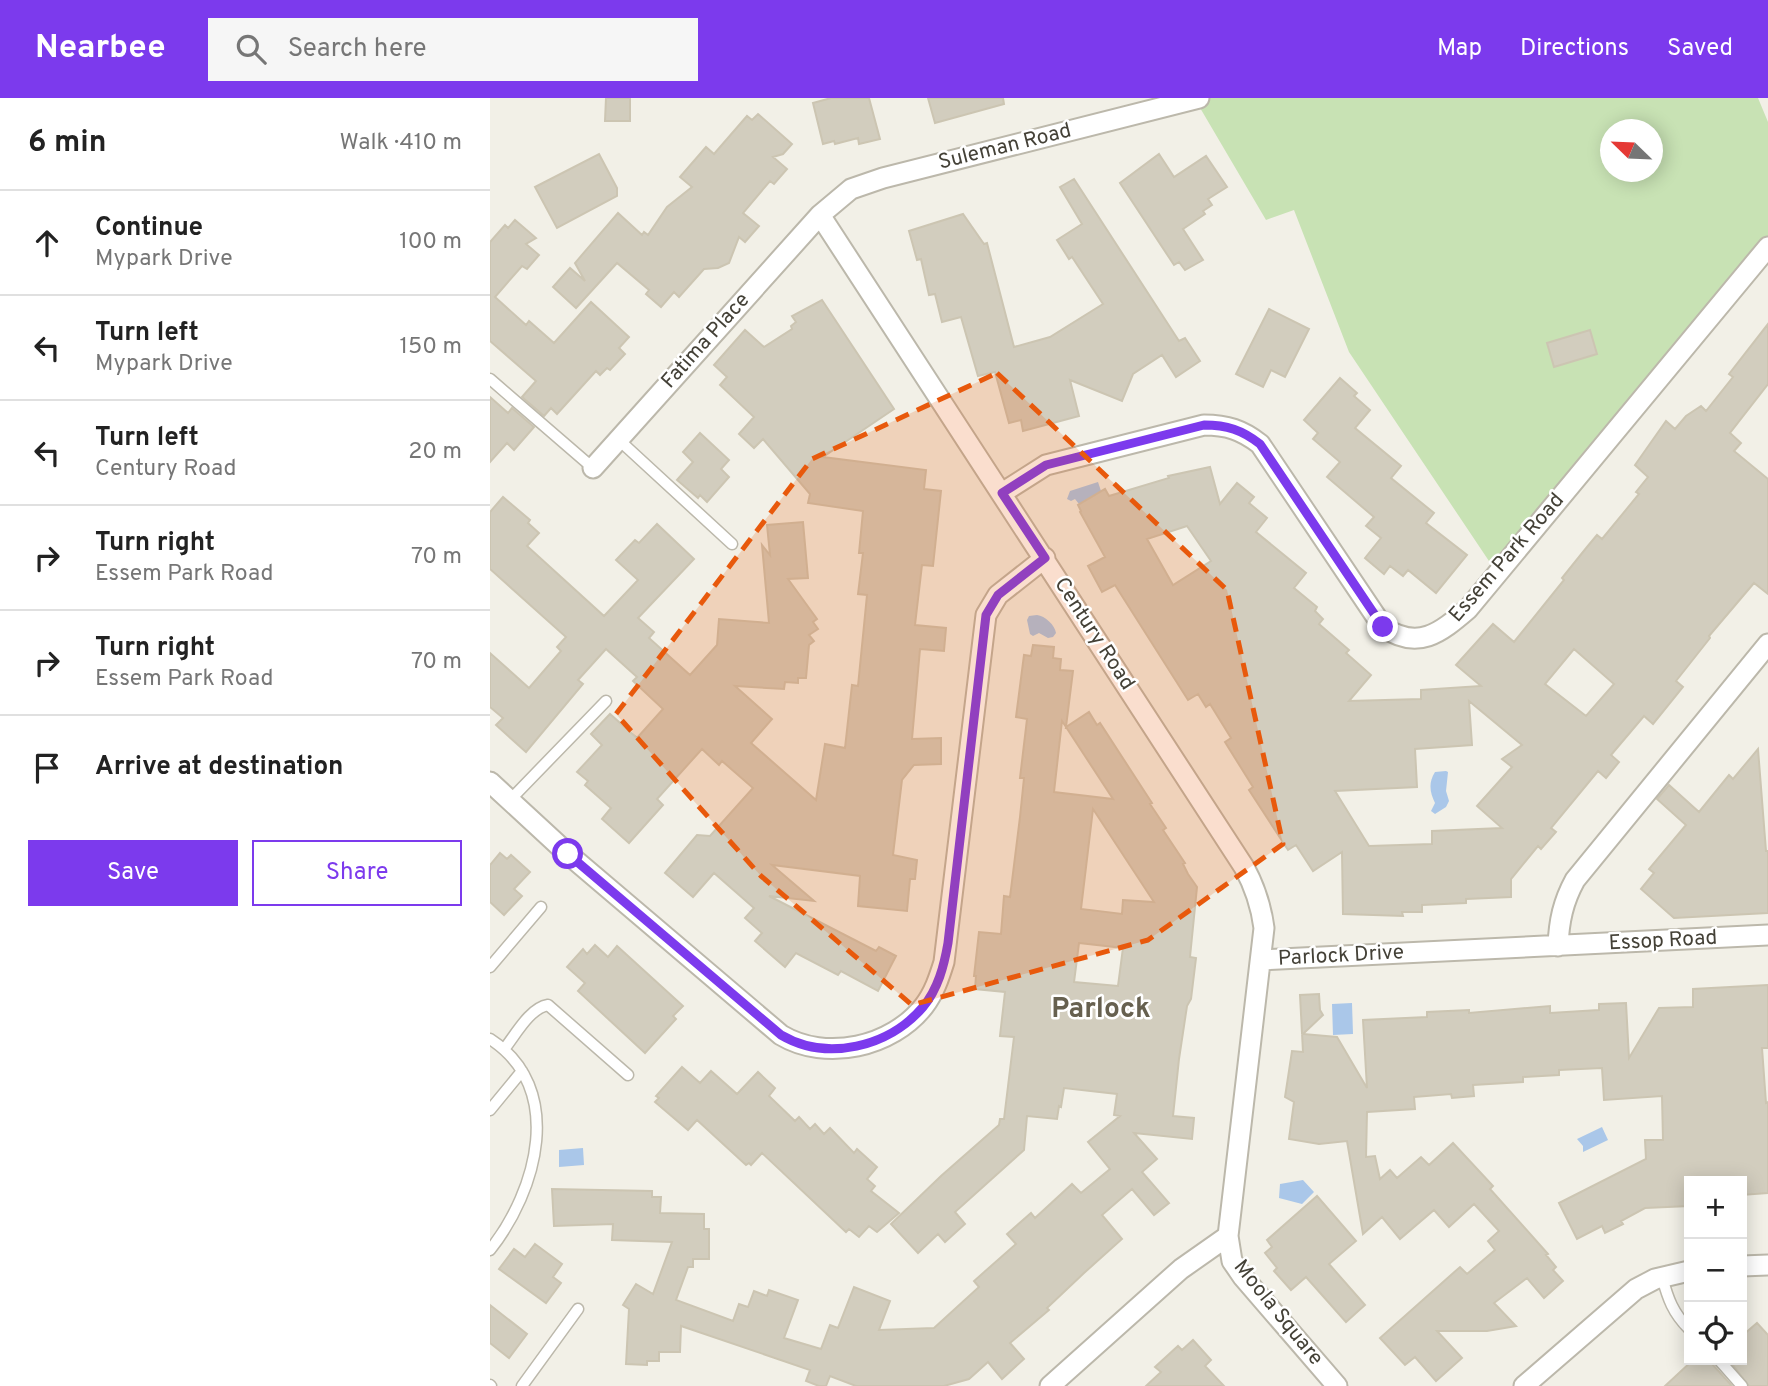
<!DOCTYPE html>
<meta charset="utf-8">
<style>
:root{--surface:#fff;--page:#f6f6f6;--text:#222;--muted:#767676;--line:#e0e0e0;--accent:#7c3aed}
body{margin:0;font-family:Overpass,sans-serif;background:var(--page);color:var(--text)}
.controls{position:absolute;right:21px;bottom:21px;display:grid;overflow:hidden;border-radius:0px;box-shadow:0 4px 18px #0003}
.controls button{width:63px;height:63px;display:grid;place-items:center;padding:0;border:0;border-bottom:2px solid var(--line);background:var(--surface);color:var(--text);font:35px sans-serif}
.compass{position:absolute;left:1110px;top:21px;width:63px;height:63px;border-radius:50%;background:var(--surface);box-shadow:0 4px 18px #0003;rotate:293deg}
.stop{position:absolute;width:21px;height:21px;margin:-16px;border:5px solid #7c3aed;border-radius:50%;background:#fff}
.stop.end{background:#7c3aed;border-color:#fff;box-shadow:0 2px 7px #0008}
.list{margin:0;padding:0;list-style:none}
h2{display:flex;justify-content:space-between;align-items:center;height:91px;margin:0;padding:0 28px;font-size:30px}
h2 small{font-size:23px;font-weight:400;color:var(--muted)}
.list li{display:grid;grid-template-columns:46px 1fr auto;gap:21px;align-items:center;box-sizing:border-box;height:105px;padding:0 28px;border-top:2px solid var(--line)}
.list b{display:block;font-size:26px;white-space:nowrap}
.list p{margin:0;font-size:23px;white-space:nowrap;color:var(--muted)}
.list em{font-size:23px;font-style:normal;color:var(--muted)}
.actions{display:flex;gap:14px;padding:21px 28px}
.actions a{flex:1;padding:16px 0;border:2px solid var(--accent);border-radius:0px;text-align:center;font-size:24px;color:var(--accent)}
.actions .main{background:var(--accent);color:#fff}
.icon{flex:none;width:38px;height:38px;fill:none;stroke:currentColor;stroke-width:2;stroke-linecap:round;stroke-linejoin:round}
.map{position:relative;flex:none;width:1278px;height:1288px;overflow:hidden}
header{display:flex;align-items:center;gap:42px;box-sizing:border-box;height:98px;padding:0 35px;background:var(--accent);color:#fff}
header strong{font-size:33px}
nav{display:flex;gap:38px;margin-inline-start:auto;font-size:24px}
.search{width:490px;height:63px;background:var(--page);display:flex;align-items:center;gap:18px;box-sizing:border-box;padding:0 24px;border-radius:0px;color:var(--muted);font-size:26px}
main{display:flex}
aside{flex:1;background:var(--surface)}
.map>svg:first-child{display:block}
.green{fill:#c8e2b4;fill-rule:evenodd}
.water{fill:#aac7e9}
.building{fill:#d2cdbe;stroke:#ccc5b2;stroke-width:2;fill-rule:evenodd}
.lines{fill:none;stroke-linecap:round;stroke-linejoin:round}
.lane-casing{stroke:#bcb8ab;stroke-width:13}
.street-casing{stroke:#bcb8ab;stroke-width:23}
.lane{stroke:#fff;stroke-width:10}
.street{stroke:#fff;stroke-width:19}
.route{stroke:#7c3aed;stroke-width:9}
.marked{fill:#e8590c;fill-opacity:0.2;stroke:#e8590c;stroke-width:5;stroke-dasharray:14 9;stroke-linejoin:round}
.labels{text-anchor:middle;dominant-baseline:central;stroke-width:5;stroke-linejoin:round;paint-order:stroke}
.street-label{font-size:21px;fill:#444137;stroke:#fff}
.district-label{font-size:28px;font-weight:bold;fill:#66604f;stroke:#fff}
</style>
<header>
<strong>Nearbee</strong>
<div class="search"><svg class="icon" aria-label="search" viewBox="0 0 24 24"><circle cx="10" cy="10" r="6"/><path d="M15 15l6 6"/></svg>Search here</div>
<nav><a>Map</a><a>Directions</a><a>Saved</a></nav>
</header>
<main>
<aside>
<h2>6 min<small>Walk · 410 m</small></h2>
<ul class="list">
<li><svg class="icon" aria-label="ahead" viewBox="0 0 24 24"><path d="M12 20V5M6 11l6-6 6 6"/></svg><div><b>Continue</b><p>Mypark Drive</p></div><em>100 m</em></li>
<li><svg class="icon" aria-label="left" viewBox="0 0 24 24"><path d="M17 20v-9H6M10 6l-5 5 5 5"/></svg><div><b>Turn left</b><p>Mypark Drive</p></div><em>150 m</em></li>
<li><svg class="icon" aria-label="left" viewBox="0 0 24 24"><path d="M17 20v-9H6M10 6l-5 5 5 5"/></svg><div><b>Turn left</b><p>Century Road</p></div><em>20 m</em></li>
<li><svg class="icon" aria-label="right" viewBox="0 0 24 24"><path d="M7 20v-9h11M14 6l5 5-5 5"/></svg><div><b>Turn right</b><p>Essem Park Road</p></div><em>70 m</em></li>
<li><svg class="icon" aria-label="right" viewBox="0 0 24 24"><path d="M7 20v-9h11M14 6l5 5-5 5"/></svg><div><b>Turn right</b><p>Essem Park Road</p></div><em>70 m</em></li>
<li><svg class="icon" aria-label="arrive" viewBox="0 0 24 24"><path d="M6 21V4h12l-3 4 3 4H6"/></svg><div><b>Arrive at destination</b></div></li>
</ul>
<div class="actions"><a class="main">Save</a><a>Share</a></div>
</aside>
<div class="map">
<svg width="1278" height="1288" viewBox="0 0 1278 1288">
<rect width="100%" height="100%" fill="#f2f0e7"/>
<path class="green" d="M717 0H1268L1278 24V139L1269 154 1005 472 859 254 804 112 776 122 706 3ZM1120 32H1162V74H1120Z"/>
<path class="water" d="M608 384 611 393 589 406 585 401 581 403 577 401 580 393Z
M547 517C555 518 565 527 566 535L563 539 558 540 549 535 543 538 540 536 537 522 539 518Z
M956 673 958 674 956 693 959 703 956 709 945 716 941 713 945 705C940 695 938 685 945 674Z
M862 905 863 936 843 937 842 906Z
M1112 1029 1118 1042 1093 1054V1048L1087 1041Z
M93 1050 94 1067 69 1069V1052Z
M813 1082 824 1094 812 1106 789 1100 790 1086Z"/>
<path class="building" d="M116 0H140V23H115Z
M341 0H379L390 41 369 46 368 40 345 46 344 43 333 46 323 5Z
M438 0H513L514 6 445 25Z
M268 16 302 46 293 56 283 59 297 71 284 86 280 83 253 115 269 128 255 144 249 139 239 165 228 170 214 171 189 199 184 194 171 209 156 196 159 192 127 165 86 210 63 189 80 170 95 183 85 165 128 115 152 137 154 134 158 137 177 109 202 89 190 79 216 49 224 56 257 18 262 22Z
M109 56 127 90V98L67 130 45 89Z
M669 56 684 79 716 58 737 89 718 101 722 107 713 113 715 116 693 131 713 162 695 172 689 164 684 167 630 85Z
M584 81 689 243 695 240 710 263 686 279 672 257 643 276 632 303 580 282 589 318 533 333 531 322 519 325 505 274 488 278 471 219 452 224 445 196 439 197 431 161 427 162 419 133 473 116 494 146 497 145 524 249 560 239 613 206 582 159 579 161 567 142 592 126 570 89Z
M25 122 46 140 36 146 49 157 37 171 32 168 5 199 36 227 39 223 64 245 101 204 139 239 129 250 135 256 120 272 117 270 110 277 106 273 67 316 61 310 54 318 32 299 46 283 0 243V144L15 127 18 130Z
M332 202 404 311 333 359 436 372 434 391 451 393 443 468 432 467 425 527 456 530 454 553 430 551 422 641 451 640V666L424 667 412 682 403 757 427 762 425 781H420L417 813 368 808 370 778 282 767 324 803 279 798 386 853 389 849 406 858 388 893 351 873 348 877 306 855 295 869 265 843 272 835 255 820 264 810 224 775 203 799 175 775 207 737 220 738 263 690 232 663 229 667 212 651 167 701 173 707 139 745 112 721 121 710 95 687 98 683 87 674 112 647 101 636 120 616 147 640 173 611 143 583 147 579 116 551 88 582 93 586 36 654 6 627 13 620 0 609V555L39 590 71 553 67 549 76 539 0 471V414L13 399 40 422 38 425 49 435 37 448 114 518 148 482 126 462 145 442 149 445 167 426 204 461 148 520 164 534 159 540 200 577 227 547 229 521 279 525 272 447 280 457 277 427 313 424 318 480 298 481 327 521 323 524 328 531 319 537 324 543 319 547 316 580H308V585L295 584 294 591 245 588 282 621 261 645 326 702 335 646 355 650 362 587 368 588 377 497 368 496 373 455H369L373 413 318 405 320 396 273 341 264 350 249 336 264 319 230 287 237 279 224 267 255 232 274 249 302 231 301 228 306 224 302 218Z
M779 211 819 231 795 279 781 272 773 289 746 276Z
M1278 226V286L1240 335 1251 345 1244 353 1278 381V496L1264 485 1219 538 1220 540 1186 583 1193 589 1163 626 1154 618 1121 657 1129 664 1116 680 1108 673 1061 730 1066 734 1051 751 1048 748 1021 781V799L976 801V805L932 807V814H912L913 818 853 816 852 754 823 773 806 747 798 752 759 692 763 689 735 644 741 640 720 606 716 609 708 596 698 602 625 487 612 494 598 468 615 459 590 414 591 413 588 407 615 391 619 398 679 380 678 378 720 369 730 406 747 385 764 399 759 405 777 420 766 434 816 475 804 490 827 509 825 513 833 521 829 526 859 552 856 555 881 577 859 603 931 601V592L991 588 966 567 1003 526 1024 544 1074 482 1072 480 1097 449 1107 437 1112 441 1149 396 1146 394 1158 379 1145 367 1176 323 1185 331 1196 318 1211 308 1216 313 1243 279 1239 276ZM697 428 721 463 683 487 657 441ZM1084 551 1124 586 1096 618 1055 586ZM979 603 1032 647 1012 661 1022 669 987 708 1012 730 942 733V746L879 748 845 693 927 689 925 651 982 647Z
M1100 232 1107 256 1064 269 1057 245Z
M850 280 867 295 864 298 880 312 865 330 911 368 901 380 944 415 936 425 977 457 946 495 918 472 913 478 900 468 894 476 875 460 891 440 876 428 884 419 837 379 850 364 823 341 828 335 814 322Z
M0 299 18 315 22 310 44 329 24 352 17 345 0 364Z
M210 335 239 362 231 371 239 379 217 404 210 397 208 400 187 382 203 364 193 354Z
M543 547 564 549 563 560 571 561 570 572 583 573 576 629 599 614 607 627 610 625 662 705 660 706 676 730 673 732 695 765 693 766 698 776 707 789 700 859 706 860 701 901 697 908 689 961 683 1018 704 1020 702 1041 644 1035 667 1061 652 1074 679 1105 664 1117 642 1091 612 1117 632 1141 594 1175 557 1210 559 1212 520 1245 534 1261 512 1281 498 1264 479 1281 454 1288H366L340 1278 336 1288H329L316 1283 320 1272 191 1228 190 1254H169V1263H157V1267L136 1266 139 1211 133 1207 146 1186 163 1196 182 1144 122 1142 123 1126 64 1128 62 1091 162 1093V1099H171L170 1115 214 1116V1131H219V1161H203V1169H198L186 1202 243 1223 249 1206 258 1209 264 1193 277 1198 279 1192 308 1202 294 1240 331 1251 340 1227 348 1230 364 1189 400 1203 389 1232 444 1230 489 1189 484 1183 526 1146 517 1136 541 1115 545 1120 582 1086 591 1095 620 1071 598 1044 630 1018 624 1017 627 996 574 990 571 1009 569 1008 567 1021 537 1018 534 1052 465 1114 475 1126 455 1144 448 1136 428 1155 401 1126 451 1078 509 1027 510 1021H514L524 939 510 938 515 894 485 891 486 878H484L489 834 511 836 514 798 520 799 530 719 534 680H530L537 621 526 619 534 557 541 558ZM572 623 576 629 623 701 564 694ZM603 711 664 804 633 802 632 816 591 811ZM589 845 633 850 628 888 584 884Z
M1268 651 1276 753H1278V815L1184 820 1151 791 1164 775 1159 771 1196 727 1167 701 1179 687 1209 714 1239 677 1243 681Z
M10 755 17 761 21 757 40 774 24 791 32 798 14 817 0 804V767Z
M105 847 118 859 127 848 193 908 183 918 186 921 155 955 88 893 95 885 77 869 93 851 97 856Z
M1278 887V950H1272L1276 1005 1278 1004V1095L1252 1097V1083H1199V1108L1155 1110 1131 1123 1133 1126 1115 1135 1112 1128 1087 1141 1069 1105 1156 1061 1155 1042H1173L1172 998 1114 1002 1112 970 1069 972V977L1033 979V984L983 987 984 998 962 1000 961 996 924 999 925 1011 877 1014 876 1059 885 1058 890 1081 900 1072 907 1080 931 1059 939 1067 963 1045 1003 1088 1000 1091 1058 1156 1056 1157 1066 1169 1063 1172 1073 1183 1054 1200 1037 1180 1004 1205 1026 1228 997 1233H947L972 1260 946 1283 925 1259 915 1267 890 1240 970 1169 977 1176 1005 1152 998 1143 1009 1133 984 1106 959 1129 944 1112 910 1141 892 1119 873 1136 857 1043 829 1046 799 1041 804 1004 795 999 802 953 813 954 810 897 829 896 830 912 833 917 813 936 847 939 877 990 873 922 937 919V914L979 912V915L1060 908V915L1109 912V906L1136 905 1139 960 1169 910 1203 909V891Z
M192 969 210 985 221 973 247 996 268 974 285 990 279 998 305 1023 309 1019 320 1031 325 1026 334 1036 340 1030 364 1055 367 1051 387 1069 377 1081 385 1088 381 1093 409 1115 387 1134 379 1128 369 1139 359 1131 356 1134 272 1055 261 1067 259 1065 256 1067 207 1022 198 1032 165 1004 169 1000 166 998Z
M827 1098 866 1143 839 1166 875 1207 856 1224 816 1179 801 1192 784 1173 787 1170 775 1155 782 1149 777 1142Z
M45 1146 72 1166 63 1179 71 1185 56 1205 9 1171 24 1151 35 1159Z
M0 1207 37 1236 19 1260 0 1245Z
M1267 1225 1278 1237V1288H1259L1239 1262H1252V1238Z
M703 1242 721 1262 715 1268 734 1288H656L671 1274 665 1269 688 1248 692 1252Z
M1203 1262H1222L1223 1267 1242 1288H1175Z"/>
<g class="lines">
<g class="lane-casing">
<path id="lane" d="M0 281 103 370
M129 342 242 446
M20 702 116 603
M0 869 51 809
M0 941C76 990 47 1093 0 1152
M15 950C26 936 40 910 58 907L138 977
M0 1012 32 973
M1172 1179C1178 1201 1183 1215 1199 1231
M1229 1262 1252 1288
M0 1287 1 1288
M32 1288 88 1211"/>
</g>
<g class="street-casing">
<path id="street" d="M330 117 754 769C765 789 771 807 774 830L738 1138 742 1163 753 1179 847 1288
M103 370 330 117 361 91 393 80 709 0
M512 395 556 367 714 327C737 327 752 332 770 346L893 529C928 553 950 535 978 511L1278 149
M0 684 78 756 291 937C336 964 402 949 434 908 444 895 449 880 454 864L496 517 508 497 555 460
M1068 848C1069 823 1073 804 1085 782L1278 546
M771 862 1278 837
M1252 1168 1278 1167
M560 1288 691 1171 738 1138
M1034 1288 1146 1191 1165 1181 1199 1173"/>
</g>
<use href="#lane" class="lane"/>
<use href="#street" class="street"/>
</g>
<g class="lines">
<path class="route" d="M78 756 291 937C337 964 399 949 433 909 448 891 454 868 458 845L496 517 508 497 555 460 512 395 556 367 714 327C737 327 752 332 770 346L893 529"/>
</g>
<path class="marked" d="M507 275 737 492 793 746 658 842 422 907 271 778 126 616 322 361Z"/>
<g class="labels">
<g class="street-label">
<text transform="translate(515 49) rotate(-14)">Suleman Road</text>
<text transform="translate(216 243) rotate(-48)">Fatima Place</text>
<text transform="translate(1017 460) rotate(-49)">Essem Park Road</text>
<text transform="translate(604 536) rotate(57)">Century Road</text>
<text transform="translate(1173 843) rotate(-3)">Essop Road</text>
<text transform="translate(851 858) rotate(-3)">Parlock Drive</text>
<text transform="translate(788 1215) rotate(51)">Moola Square</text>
</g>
<g class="district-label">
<text x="611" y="912">Parlock</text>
</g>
</g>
</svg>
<div class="controls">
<button>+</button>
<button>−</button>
<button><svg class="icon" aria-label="locate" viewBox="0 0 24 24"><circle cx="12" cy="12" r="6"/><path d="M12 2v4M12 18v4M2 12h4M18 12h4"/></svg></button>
</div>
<svg class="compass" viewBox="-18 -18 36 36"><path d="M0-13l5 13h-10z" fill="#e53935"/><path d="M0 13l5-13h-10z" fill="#767676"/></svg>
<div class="stop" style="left:78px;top:756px"></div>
<div class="stop end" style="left:893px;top:529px"></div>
</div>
</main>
